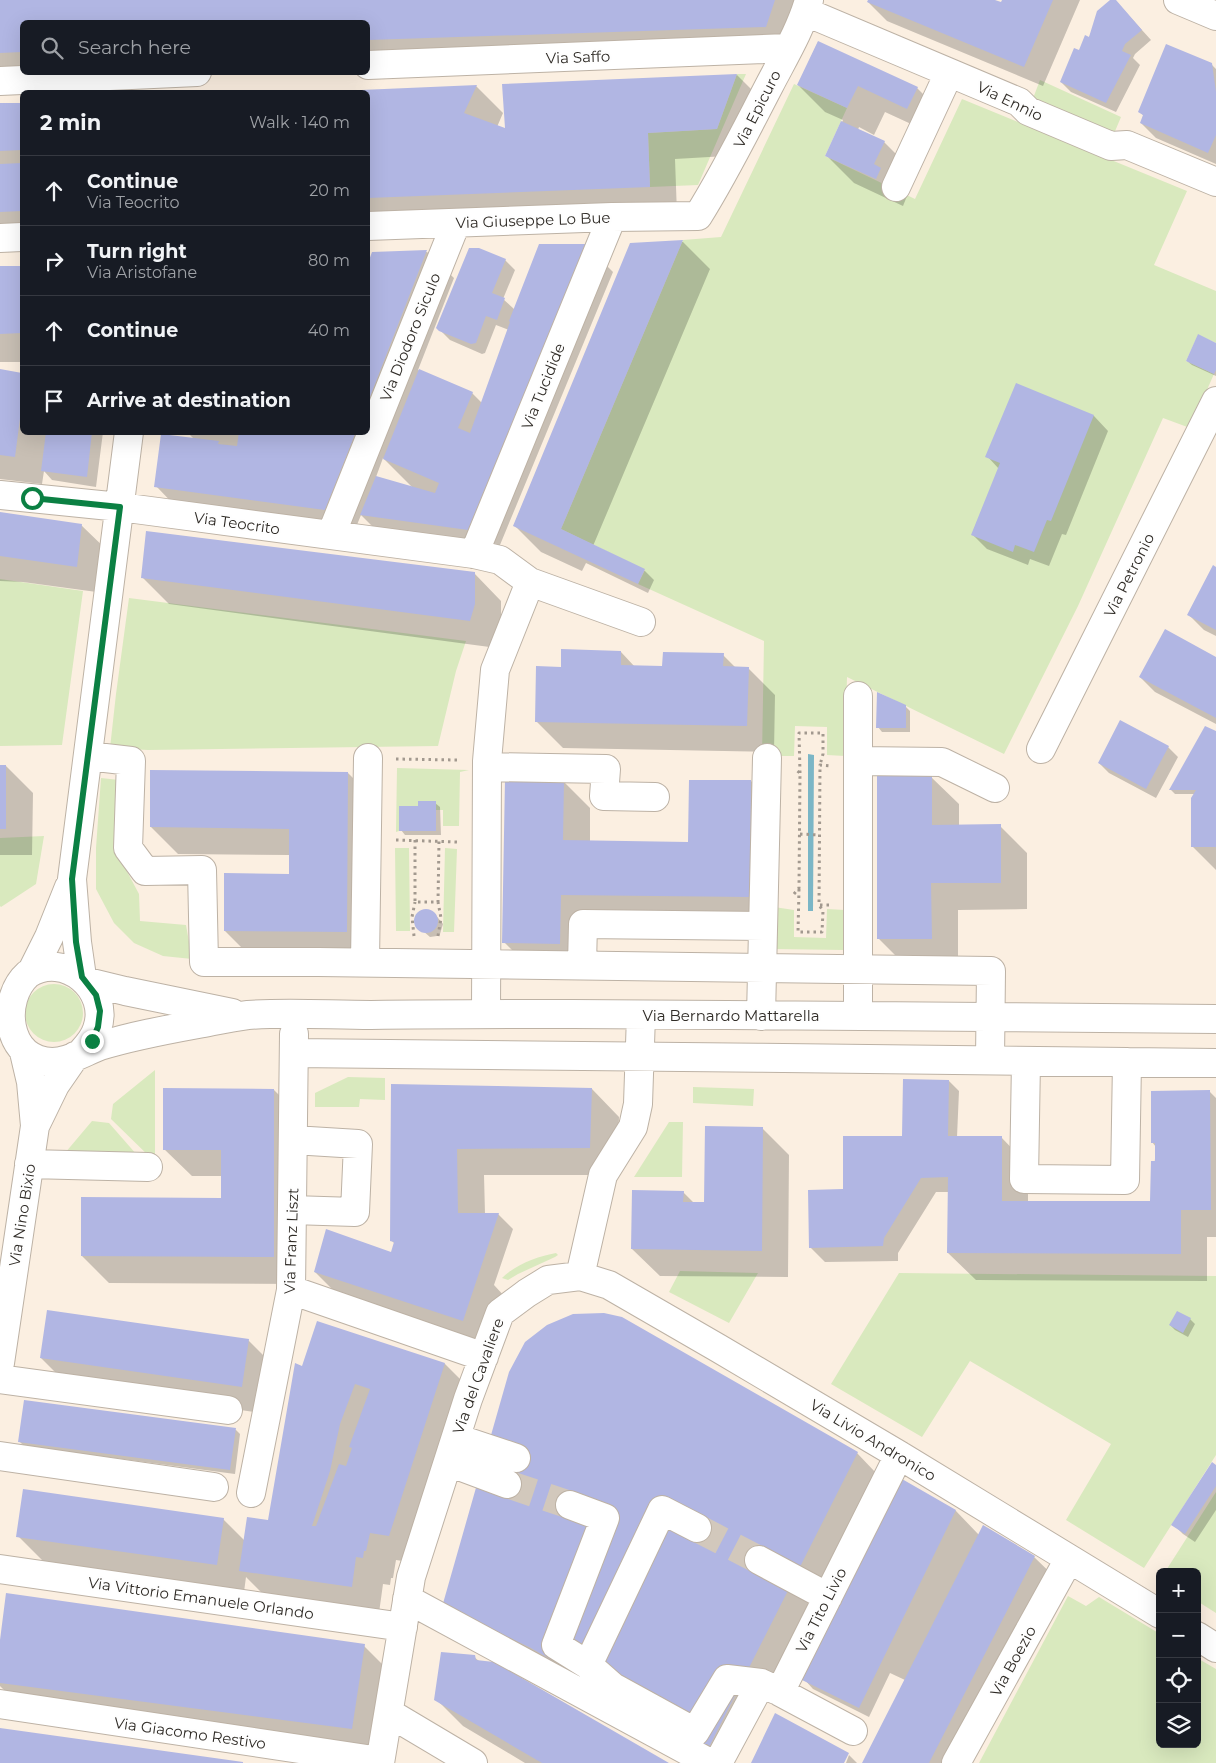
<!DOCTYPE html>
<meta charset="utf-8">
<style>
:root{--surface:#171b24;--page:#20242c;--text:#f1f3f6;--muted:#9ea1a6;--line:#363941}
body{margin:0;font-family:Montserrat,sans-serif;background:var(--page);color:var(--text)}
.controls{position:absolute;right:15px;bottom:15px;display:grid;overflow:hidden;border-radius:8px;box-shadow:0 5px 20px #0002}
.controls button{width:45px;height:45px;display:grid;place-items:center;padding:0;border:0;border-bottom:1px solid var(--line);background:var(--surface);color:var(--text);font:25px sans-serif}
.stop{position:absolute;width:15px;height:15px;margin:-11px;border:4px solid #0b8043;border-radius:50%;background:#fff}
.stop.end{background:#0b8043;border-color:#fff;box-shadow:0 1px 5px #0008}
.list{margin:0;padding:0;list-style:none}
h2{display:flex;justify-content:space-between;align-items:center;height:65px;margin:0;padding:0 20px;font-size:21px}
h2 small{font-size:16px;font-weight:400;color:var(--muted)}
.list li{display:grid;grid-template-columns:32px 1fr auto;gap:15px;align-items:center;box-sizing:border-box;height:70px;padding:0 20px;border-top:1px solid var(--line)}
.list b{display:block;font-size:19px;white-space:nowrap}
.list p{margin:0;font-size:16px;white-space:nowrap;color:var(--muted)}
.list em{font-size:16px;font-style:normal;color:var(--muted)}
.icon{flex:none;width:28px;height:28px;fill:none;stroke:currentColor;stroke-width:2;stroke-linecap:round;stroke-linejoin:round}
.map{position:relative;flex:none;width:1216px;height:1763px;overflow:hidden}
.search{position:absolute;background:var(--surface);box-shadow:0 5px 20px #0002;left:20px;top:20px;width:350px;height:55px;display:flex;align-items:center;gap:12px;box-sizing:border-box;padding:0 18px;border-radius:8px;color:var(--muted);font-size:19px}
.panel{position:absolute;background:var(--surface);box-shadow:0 5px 20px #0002;left:20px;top:90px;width:350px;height:345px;border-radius:8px}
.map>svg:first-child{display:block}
.green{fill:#d9e9be}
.water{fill:#7bb6c6}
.shadow{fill:#0003;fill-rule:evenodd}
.building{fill:#b1b6e3;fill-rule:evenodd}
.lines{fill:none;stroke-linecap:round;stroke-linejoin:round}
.minor-tunnel{stroke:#d2c8bc;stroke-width:28;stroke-dasharray:28 14;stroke-linecap:butt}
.minor-casing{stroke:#bdb2a5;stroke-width:30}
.path{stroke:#a2998f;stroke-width:3;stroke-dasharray:2.5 4;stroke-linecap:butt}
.minor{stroke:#fff;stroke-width:28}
.route{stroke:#0b8043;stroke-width:6}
.labels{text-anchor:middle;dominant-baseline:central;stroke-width:4.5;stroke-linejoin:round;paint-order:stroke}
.street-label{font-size:15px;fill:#2f2b26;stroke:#fefefe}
</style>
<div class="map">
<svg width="1216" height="1763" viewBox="0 0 1216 1763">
<rect width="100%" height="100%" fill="#fbefe1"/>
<path class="green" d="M737 74H746L698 185 650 187 648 133 717 129Z
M1040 80 1121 117 1113 136 1032 101Z
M794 84 847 108 825 156 915 199 962 99 1187 191 1154 265 1216 291V343L1198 335 1186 361 1214 374 1190 428 1163 418 1078 606 1004 754 847 677 845 756 827 755V727L795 726 794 756H762L764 641 638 584 645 570 561 529 683 240 721 237Z
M0 579 83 591 62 745 0 746Z
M129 598 466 641 456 671 438 746 148 750 110 748 116 694Z
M397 768 469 770 460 772 459 826H443V810H436L418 801V806L399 831 396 832Z
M101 778 119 780 115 849 139 894 140 921 186 925 192 959 163 956 134 943 114 923 96 889V848Z
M44 836 36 884 1 907 0 906V838Z
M395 848H409L410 931H396Z
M445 848 457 849 454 932H443Z
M774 907 794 910V937L826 938 827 909 845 910 844 950 773 949Z
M25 1013a29 29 0 1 1 58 0a29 29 0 1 1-58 0Z
M155 1070V1162L111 1119 113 1104Z
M348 1077 385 1078V1100L360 1099 359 1107H315V1093Z
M693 1087 754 1089 753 1106 693 1103Z
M92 1121 109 1123 137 1155 65 1153Z
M669 1122H683L682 1177H634Z
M556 1253 558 1255 555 1257 518 1274 508 1280 502 1278C515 1265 538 1256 556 1253Z
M680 1271 758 1273 729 1323 669 1292Z
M899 1273 1216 1276V1455L1144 1568 1066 1520 1111 1444 970 1361 922 1437 831 1384Z
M1216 1492V1613L1197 1601V1572H1165Z
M1068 1596 1086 1606 1099 1597 1160 1634V1744H1197V1658L1216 1669V1763H979Z"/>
<path class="water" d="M808 754 814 755 813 911H808Z"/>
<path class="shadow" d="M0 0H797L793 54 368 68V22H22V72H226L0 80Z
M869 0H992L1001 4 1003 0H1080L1043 86 887 21 868 2Z
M1112 0H1115L1123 9 1151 40 1135 54 1133 58 1140 65 1116 112 1071 92 1061 82Z
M818 42 917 88 944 115 935 135 885 112 874 135 859 127 858 130 884 142 911 169 901 190 907 196 903 206 854 183 827 156 843 120 825 112 798 85Z
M1211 64 1216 69V164L1156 138 1141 123 1144 116 1140 112Z
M737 75 764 102 744 155 675 159 677 214 368 226V92H347L476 86 503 113 497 127 506 130Z
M22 104V239L0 240V105Z
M683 242 710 269 593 546 644 570 654 580 648 593 586 563 582 571 541 552 514 525 631 245Z
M586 245 613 272 495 557 388 542 361 515 352 537 183 514 156 486 194 439 187 432H368V267L373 254 427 252 454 278 418 370 472 393 482 403 509 330 496 325 485 353 482 354 450 340 440 330 505 260 515 270 503 299 514 309ZM383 458 413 488 376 477Z
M22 267V362H0V268Z
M1216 344V376L1192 365 1187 361Z
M0 371 22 374V432H103L96 487 52 480 44 471 42 484 0 479Z
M1016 385 1094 416 1108 431 1066 535 1062 534 1049 566 1030 559 1028 565 987 549 972 534 999 469 987 456Z
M0 514 81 525 109 552 104 593 23 582 0 581Z
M1216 568V636L1204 630 1189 615Z
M474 573 501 601V632L497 648 169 604 142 577Z
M621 652 635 667H663L723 655 736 668H748L775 695 774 752 563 748 536 721Z
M1216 658V724L1155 692 1140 677Z
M905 706 910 711V732H882L878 727Z
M1216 733V870L1192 846 1196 794H1175L1171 790Z
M1168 747 1178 757 1156 798 1109 773 1099 763Z
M0 766H6L33 793 32 855H0Z
M348 773 375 800 374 959 252 958 225 931 290 875V855L178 854 151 827Z
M931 777 959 804V826H1000L1027 853V909L958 910V966H906L879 939Z
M563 781 590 808V842L690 844 751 781 778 809 776 924 588 922 587 970 531 969 504 942Z
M435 803 440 807 441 835H405L401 830 419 808Z
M427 910 434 913 443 924 440 934 437 936 430 937 416 925V918L420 912Z
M949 1081 959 1091 957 1137H1001L1028 1165V1202L1151 1203 1156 1147 1152 1142 1210 1092 1216 1098V1237H1207V1281L976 1280 948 1253 949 1192H936L898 1253V1261L825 1262 810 1247 844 1190 905 1137Z
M392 1085 592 1089 619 1117 617 1175H484L485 1214H498L513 1229 494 1285 506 1298 490 1348 342 1299 315 1272 392 1253 395 1244 391 1240Z
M274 1090 301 1117V1284L109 1283 82 1256 222 1199V1176H192L164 1149Z
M762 1128 789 1155 788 1277 660 1276 632 1249 683 1192 694 1203H706Z
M1177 1313 1190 1319 1195 1324 1188 1337 1175 1330 1170 1325Z
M318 1323 445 1364 472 1391 416 1563 396 1560 393 1578H391L390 1585 383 1584 379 1613 267 1598 246 1577 244 1592 45 1563 18 1536 223 1519 244 1540 269 1521 303 1368Z
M248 1340 275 1367 268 1414 68 1385 41 1358Z
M236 1430 240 1434 235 1474 24 1446 19 1441Z
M857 1453 876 1473 730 1763 462 1627Z
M1216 1466V1510L1195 1542 1183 1534 1173 1524Z
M903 1481 956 1511 979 1535 1034 1557 1062 1584 970 1763H863L905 1680 890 1673 869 1717 813 1689 804 1679Z
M364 1646 391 1673 379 1756 23 1709 0 1686V1650Z
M474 1657 479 1661 666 1763H525L463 1726 436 1699Z
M849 1755 857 1763H846Z"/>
<path class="building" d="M0 0H775L766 27 368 40V22H22V52L0 53Z
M868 0H995L1001 2 1002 0H1053L1024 67 867 2Z
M1110 0H1116L1142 30 1125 44 1122 51 1131 55 1106 103 1060 82 1074 48 1079 50 1085 35 1089 37 1097 11Z
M818 41 918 87 907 109 858 86 847 108 797 85Z
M1166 44 1212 63 1216 92V135L1208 153 1140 123 1143 115 1138 112Z
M737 74 717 129 648 133 650 187 368 198V92H338V91L477 85 464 113 505 128 502 84Z
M0 103H22V150L0 151Z
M841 121 885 141 874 164 881 168 876 179 825 156Z
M22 163V211L0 212V164Z
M683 240 561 529 645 569 638 584 513 526 630 243Z
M539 244H587L468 530 360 515 376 476 435 493 439 483 383 459 419 369 473 392 458 428 470 433 510 322 509 321Z
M469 248H479L506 259 492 293 505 298 497 320 486 316 476 343 471 344 439 331 436 328Z
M427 250 368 402V263L372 252Z
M0 266H22V333L0 334Z
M1198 334 1216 343V370L1214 374 1186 361Z
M0 369 22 373V403L15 457 0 455Z
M1016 383 1094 415 1051 521 1047 520 1034 552 1015 545 1013 552 971 535 1000 463 985 457Z
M46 432H92L87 477 41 471Z
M239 432H356L325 510 154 487 161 434 219 441 218 444 237 446Z
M0 512 82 524 77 567 0 556Z
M146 531 475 572V604L470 621 141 578Z
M1213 565 1216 567V630L1187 615Z
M1165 629 1216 657V718L1139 677Z
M561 649 621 651V665L662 666 663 652 724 653 723 666 749 667 747 726 535 722 536 666 561 667Z
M877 692 906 705V728H876Z
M1120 720 1169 746 1146 789 1098 763Z
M1205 726 1216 731V847H1191V798L1196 790H1169Z
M0 765H6V829H0Z
M150 770 348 772 347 932 224 931V873L289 874V829L150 827Z
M932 775V825L1001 824V883H931L932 939H877V776Z
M505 779 564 780 563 840 688 842 689 780H751L750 897 561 895 560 944 502 943Z
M418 801H436V831H399V806H418Z
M414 921a12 12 0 1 1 24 0a12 12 0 1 1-24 0Z
M903 1079 949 1080 948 1136H1002V1201H1150L1151 1161H1155V1143H1151V1091L1210 1090 1211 1210H1181V1254L947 1253 948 1177 921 1178 884 1238 883 1246 809 1248 808 1190 843 1189V1136H902Z
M391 1084 592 1088 590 1148 457 1149 458 1213H499L463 1321 314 1272 326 1229 391 1252 394 1242 390 1241Z
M163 1088 274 1089V1257L81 1256V1197L221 1198V1150H163Z
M705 1126 763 1127 762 1251 631 1249 632 1190 684 1191 683 1202H704Z
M47 1310 249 1339 242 1387 40 1358Z
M1177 1311 1191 1318 1183 1333 1169 1325Z
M604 1313 622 1317 858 1452 708 1749 529 1647 442 1607 509 1372 525 1342 547 1325 573 1314Z
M317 1321 445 1363 389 1536 370 1533 366 1551H364L363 1558 356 1557 352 1587 239 1571 247 1517 268 1520 295 1363 302 1366ZM355 1384 370 1389 349 1447 352 1448 346 1466 339 1464 316 1526H312L330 1471 340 1424Z
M24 1400 236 1428 230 1470 18 1442Z
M1212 1462 1216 1465V1486L1185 1534 1171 1525Z
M902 1479 956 1510 859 1708 802 1680Z
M23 1489 224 1518 217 1565 16 1537Z
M983 1525 1035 1556 1010 1605 929 1763H862Z
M6 1593 365 1644 352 1729 0 1683V1640Z
M441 1652 475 1655 476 1660 494 1662 669 1763H542L434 1700Z
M775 1713 849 1753 844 1763H751Z
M0 1728 243 1762V1763H0Z"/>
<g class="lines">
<path class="minor-tunnel" d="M507 1484 570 1505
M697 1528 759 1560"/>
<g class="minor-casing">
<path id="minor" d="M1178 0 1216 16
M806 12 1019 102 1028 111 1111 146 1127 145 1216 182
M368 65 788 48
M0 81 197 72
M896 187 949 73
M368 226 612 217 698 216C725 173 747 128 770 84 784 57 801 29 809 0
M0 238 22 237
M0 495 120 507 474 554 500 560 530 582
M331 535 456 223
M474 554 612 217
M1041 749 1216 401
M88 756 131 761 128 848 145 871 202 870 204 962H318L991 971 990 1060
M858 761 942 762 995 788
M487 767 606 769 604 796 655 797
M365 962 368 758
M582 965 583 924 763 926
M32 971 49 937 69 887
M82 977 77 942 72 879 129 432
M88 982 125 991 232 1013
M486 1014 487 761 495 670 530 582 641 622
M761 1016 767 758
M858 1016V696
M81 1053C88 1045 94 1039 97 1029 111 990 65 950 28 974 0 999 5 1060 52 1062 69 1062 84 1052 100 1046 132 1036 165 1030 198 1024 214 1021 231 1017 248 1015 288 1012 330 1015 371 1015 438 1014 506 1014 573 1014 787 1016 1002 1016 1216 1019
M294 1053C601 1055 909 1060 1216 1063
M1026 1061 1024 1179 1125 1180 1127 1062
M36 1124 55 1085 75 1056
M29 1164 148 1167
M292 1210 355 1212 358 1144 293 1140
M580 1276 609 1285 718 1348 899 1455 1160 1614
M291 1290 484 1357
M0 1363 35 1126 31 1082 24 1052
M0 1379 228 1410
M456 1438 516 1458
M0 1456 214 1487
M448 1462 507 1484
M251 1493 291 1290 294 1034
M570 1505 605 1518 556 1645 588 1665
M697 1528 662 1510 588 1665 613 1687 695 1732 727 1679 761 1683
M759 1560 828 1597
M0 1569 403 1627
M407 1599 710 1763
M1197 1636 1216 1648
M0 1704 380 1761
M389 1713 473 1763
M853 1731 780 1692 899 1455
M380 1763 411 1577 468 1399 500 1313 527 1293 548 1280 580 1276 603 1175 633 1127 638 1104 641 1015
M718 1763 761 1683 776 1690
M956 1763 1069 1559"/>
</g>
<path class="path" d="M396 759 457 760
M800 773 799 733H823V754L820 765
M800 834 819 835
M396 840 457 842
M415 840V902H438L439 841
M799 889 798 932H822L823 911 819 905
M794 894 799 888 800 773 796 770
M829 905H819L820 765 830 766
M414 936 412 917 415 902
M438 936 441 918 438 902"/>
<use href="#minor" class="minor"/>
</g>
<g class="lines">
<path class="route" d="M32 498 120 507 72 879 76 942 82 977 96 995 100 1011 98 1027 92 1041"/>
</g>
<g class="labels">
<g class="street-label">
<text transform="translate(578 57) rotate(-2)">Via Saffo</text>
<text transform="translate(1010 101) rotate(26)">Via Ennio</text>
<text transform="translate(757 109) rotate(-63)">Via Epicuro</text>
<text transform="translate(533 220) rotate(-2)">Via Giuseppe Lo Bue</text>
<text transform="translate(410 337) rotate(-68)">Via Diodoro Siculo</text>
<text transform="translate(543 386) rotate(-68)">Via Tucidide</text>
<text transform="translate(237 523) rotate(8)">Via Teocrito</text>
<text transform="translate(1129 575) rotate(-63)">Via Petronio</text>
<text x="731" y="1015">Via Bernardo Mattarella</text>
<text transform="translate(22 1215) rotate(-81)">Via Nino Bixio</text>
<text transform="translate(291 1241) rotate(-88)">Via Franz Liszt</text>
<text transform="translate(478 1376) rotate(-70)">Via del Cavaliere</text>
<text transform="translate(873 1440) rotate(31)">Via Livio Andronico</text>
<text transform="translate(201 1598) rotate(8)">Via Vittorio Emanuele Orlando</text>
<text transform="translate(821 1610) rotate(-63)">Via Tito Livio</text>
<text transform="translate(1013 1661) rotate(-61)">Via Boezio</text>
<text transform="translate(190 1733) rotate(8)">Via Giacomo Restivo</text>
</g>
</g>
</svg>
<div class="controls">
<button>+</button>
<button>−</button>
<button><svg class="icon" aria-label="locate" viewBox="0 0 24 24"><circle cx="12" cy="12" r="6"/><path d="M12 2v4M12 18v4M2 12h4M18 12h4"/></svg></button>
<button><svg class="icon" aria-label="layers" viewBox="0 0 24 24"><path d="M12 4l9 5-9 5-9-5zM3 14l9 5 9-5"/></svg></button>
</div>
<div class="stop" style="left:32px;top:498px"></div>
<div class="stop end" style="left:92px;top:1041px"></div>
<div class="search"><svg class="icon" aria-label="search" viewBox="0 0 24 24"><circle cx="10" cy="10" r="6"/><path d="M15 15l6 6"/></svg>Search here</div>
<section class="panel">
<h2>2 min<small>Walk · 140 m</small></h2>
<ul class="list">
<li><svg class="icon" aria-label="ahead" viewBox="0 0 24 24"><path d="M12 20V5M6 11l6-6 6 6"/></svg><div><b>Continue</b><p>Via Teocrito</p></div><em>20 m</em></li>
<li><svg class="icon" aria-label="right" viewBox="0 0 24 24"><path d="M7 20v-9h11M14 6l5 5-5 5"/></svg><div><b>Turn right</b><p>Via Aristofane</p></div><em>80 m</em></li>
<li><svg class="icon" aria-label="ahead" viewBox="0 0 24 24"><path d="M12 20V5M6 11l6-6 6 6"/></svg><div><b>Continue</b></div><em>40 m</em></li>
<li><svg class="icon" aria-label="arrive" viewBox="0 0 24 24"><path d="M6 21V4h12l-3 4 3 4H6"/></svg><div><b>Arrive at destination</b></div></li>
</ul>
</section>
</div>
